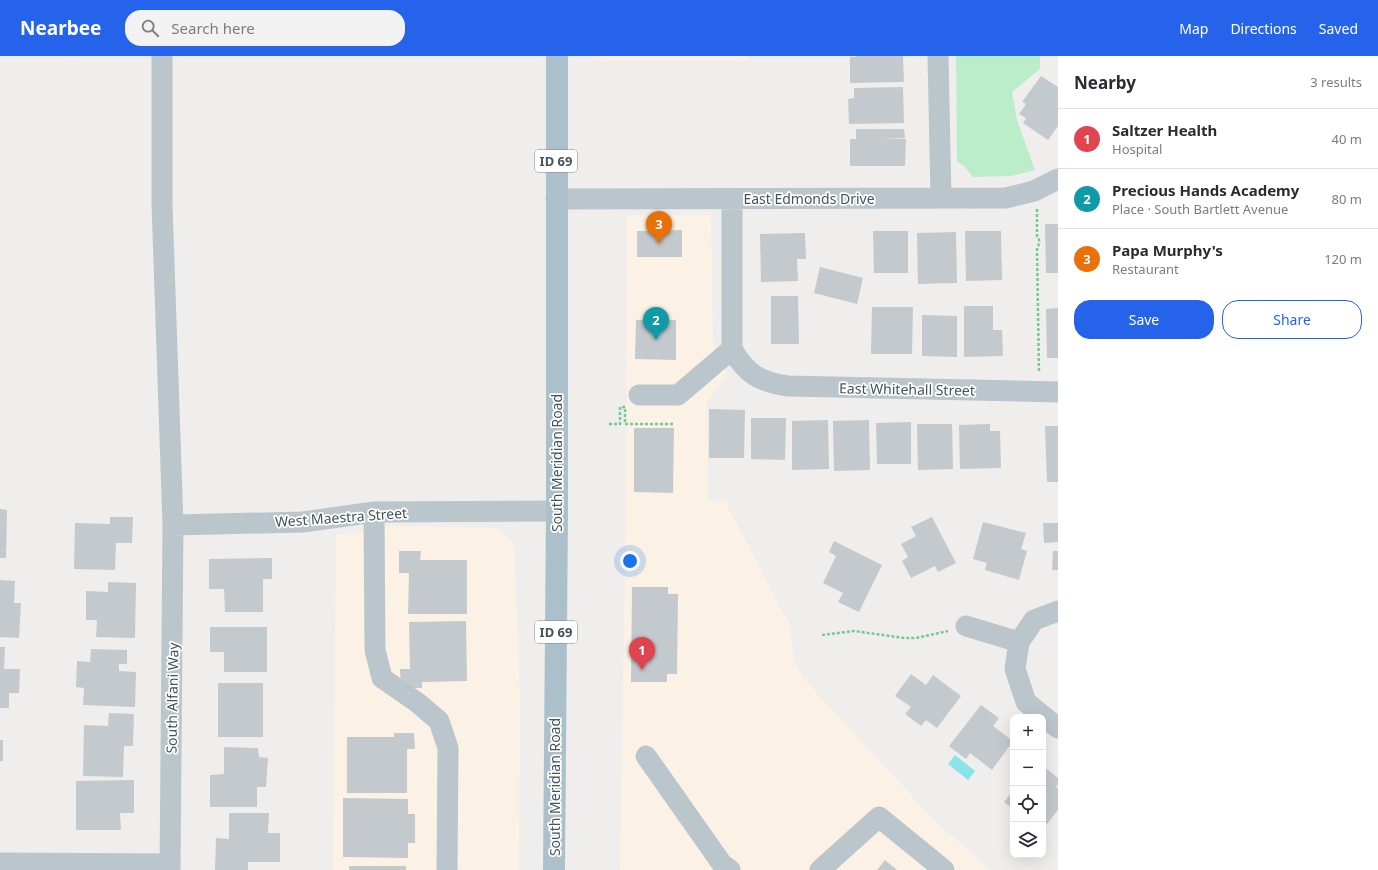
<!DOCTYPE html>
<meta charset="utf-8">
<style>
:root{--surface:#fff;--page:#f2f2f3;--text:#2b2b33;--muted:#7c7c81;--line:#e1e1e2;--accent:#2563eb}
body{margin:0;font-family:"Noto Sans",sans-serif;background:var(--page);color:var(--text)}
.controls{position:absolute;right:12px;bottom:12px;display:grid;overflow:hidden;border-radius:8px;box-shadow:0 4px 16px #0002}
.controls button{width:36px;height:36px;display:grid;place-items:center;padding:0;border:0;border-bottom:1px solid var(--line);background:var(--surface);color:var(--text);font:20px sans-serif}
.you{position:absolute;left:630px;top:505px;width:14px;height:14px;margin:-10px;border:3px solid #fff;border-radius:50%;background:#1a73e8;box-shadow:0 0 0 6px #1a73e833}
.badge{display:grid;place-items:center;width:26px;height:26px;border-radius:50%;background:var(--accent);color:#fff;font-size:13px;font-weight:700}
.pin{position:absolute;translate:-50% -33px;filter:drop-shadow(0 1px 2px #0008)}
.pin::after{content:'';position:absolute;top:21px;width:14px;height:12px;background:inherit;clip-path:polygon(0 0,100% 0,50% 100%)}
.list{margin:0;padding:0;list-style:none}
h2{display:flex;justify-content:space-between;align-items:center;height:52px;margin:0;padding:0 16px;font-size:17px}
h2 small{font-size:13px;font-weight:400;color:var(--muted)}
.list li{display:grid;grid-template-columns:26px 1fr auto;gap:12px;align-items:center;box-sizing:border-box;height:60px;padding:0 16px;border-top:1px solid var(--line)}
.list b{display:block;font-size:15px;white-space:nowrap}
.list p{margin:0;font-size:13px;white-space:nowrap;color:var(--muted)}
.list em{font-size:13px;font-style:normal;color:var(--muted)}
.actions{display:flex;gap:8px;padding:12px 16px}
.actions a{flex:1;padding:9px 0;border:1px solid var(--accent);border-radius:16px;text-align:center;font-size:14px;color:var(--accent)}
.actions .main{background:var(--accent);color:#fff}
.icon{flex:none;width:22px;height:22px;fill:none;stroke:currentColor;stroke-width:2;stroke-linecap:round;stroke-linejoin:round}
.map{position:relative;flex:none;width:1058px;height:814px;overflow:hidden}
header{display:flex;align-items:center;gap:24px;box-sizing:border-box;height:56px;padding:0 20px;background:var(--accent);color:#fff}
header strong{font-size:19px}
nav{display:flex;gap:22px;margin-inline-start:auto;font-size:14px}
.search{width:280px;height:36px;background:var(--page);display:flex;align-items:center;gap:10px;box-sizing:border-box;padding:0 14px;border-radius:16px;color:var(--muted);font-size:15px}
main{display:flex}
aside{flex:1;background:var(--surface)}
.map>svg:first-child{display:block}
.commercial{fill:#fbf2e5}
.green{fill:#bbeec8}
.water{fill:#88e3ea}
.building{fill:#c4c9cd}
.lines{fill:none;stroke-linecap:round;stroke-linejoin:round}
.path{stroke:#73cb94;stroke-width:2.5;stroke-dasharray:3 2;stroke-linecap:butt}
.minor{stroke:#bbc6cc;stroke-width:21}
.major{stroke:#acc0cc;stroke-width:22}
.labels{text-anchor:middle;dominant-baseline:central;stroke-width:3.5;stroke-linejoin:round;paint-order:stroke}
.shield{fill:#fff;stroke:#7d878c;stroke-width:1}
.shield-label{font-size:13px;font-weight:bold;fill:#45535a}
.street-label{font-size:14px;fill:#45535a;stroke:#fff}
</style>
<header>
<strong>Nearbee</strong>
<div class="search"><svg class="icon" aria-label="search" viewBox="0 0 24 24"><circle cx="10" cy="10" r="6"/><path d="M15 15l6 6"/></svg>Search here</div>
<nav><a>Map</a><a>Directions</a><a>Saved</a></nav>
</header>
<main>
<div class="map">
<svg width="1058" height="814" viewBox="0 0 1058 814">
<rect width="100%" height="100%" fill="#f0eded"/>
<path class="commercial" d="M599 0H748V5H599Z
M627 159H711L713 286 727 318 707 346 708 445H725L790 570 794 605 803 622 935 765 991 814H620L626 446Z
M393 470 497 472 514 487 520 640 519 814H333L336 479Z"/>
<path class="green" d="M956 0H1040V13L1012 36 1017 64 1035 114 1011 120 973 121 964 110 957 106Z"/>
<path class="water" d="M955 699 975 715 968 724 948 708Z"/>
<path class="building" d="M856 0H903L904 26 850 27V1H856Z
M1041 20 1058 31V70L1048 84 1023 67 1026 62 1019 58 1026 48 1022 46Z
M903 31 904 67 849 68 848 43 854 42V32Z
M856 73H904L905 82 883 83H906L905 110H850V83H856Z
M1045 168H1058V217H1046Z
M682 174V201H637V175Z
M873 175H908V217H874Z
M965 175H1001L1002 224 966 225Z
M956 176 957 227 918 228 917 177Z
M805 177 806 203H797L798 225 761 226 760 178Z
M820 211 863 222 857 248 814 237Z
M771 240H798L799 288H771Z
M964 250H993V274H1002L1003 300 964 301Z
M872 251H913L912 298H871Z
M1058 252V302H1047L1046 253Z
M922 259 957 260V301L922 300Z
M636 264H676V304L635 303Z
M709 353 745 354 744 402H709Z
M751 362H786L785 404 751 403Z
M828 364 829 413 792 414V365Z
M869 364 870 414 834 415 833 365Z
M911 366V408H877L876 367Z
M917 368H952L953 413 918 414Z
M990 368V375H1000L1001 412 960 413 959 369Z
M1045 370H1058V426H1047Z
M634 372H674L673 437 634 436Z
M0 453 7 454 6 502H0Z
M110 461H133L132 487H116L115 514 74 513 75 467 110 468Z
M932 461 956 507 938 516 935 510 911 522 902 505 908 501 901 488 916 480 911 471Z
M983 466 1026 477 1021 493 1027 495 1019 524 985 514 987 507 973 503Z
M1043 467H1058V486L1044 487Z
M834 485 882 509 859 556 838 546 843 537 823 527 836 500 829 496Z
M399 495H421L420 504H467V558H408L409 517H399Z
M1053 495H1058V514H1052Z
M272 502V523H263V556H225L224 533H209V503Z
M0 524 15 525 14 547H21L19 582 0 581Z
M108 526 136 527 135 582 96 581 97 564H86V535L108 536Z
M632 531H668V538H678L677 618H667V626H631Z
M466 565 467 625 422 626V632H401L400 613H410L409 566Z
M210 571H267V616H224V596H210Z
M0 591H5L4 613H20L19 637H9V652H0Z
M91 593 127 594V608H119V615L136 616 135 651 83 649 84 632 76 631 77 605 90 606Z
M911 618 926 629 933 619 961 640 937 672 926 664 921 670 905 658 911 651 895 640Z
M218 627H263V681H218Z
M981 649 999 662 993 670 1013 685 992 714 970 697 966 703 949 690Z
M109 657 134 658 133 690H124L123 721 83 720 84 669 108 670Z
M394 677H414L415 693H407V737H347V681H394Z
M0 684H3V705H0Z
M224 691 258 692 259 701 268 702 266 731H257V751H210V719L224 718Z
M1043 710 1058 722V728L1056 731 1058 732V754L1043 773Z
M134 724V757H120L121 774H76V725Z
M1013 735V753L1004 746Z
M343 742 408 743V758H415V787H408V802L343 801Z
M229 757H269L268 777H280V806H248V814H215L216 782 229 783Z
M885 804 897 814H877Z
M349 810H406V814H349Z"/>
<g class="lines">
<path class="path" d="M1037 153V180C1040 184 1040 187 1037 192L1039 317
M609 368H620V351H625V368H673
M822 579 854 575 904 582H916L948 575"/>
<path class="minor" d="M162 0V148L173 469 170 814
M938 0 941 142
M556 143 1006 142 1034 135 1058 123
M732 143V293C746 318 760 326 788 330L1058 336
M639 339H678L732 293
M374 456 375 594 382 622 418 647 439 665 448 692 447 814
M173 469 303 466 374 456 557 455
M1058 555 1034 564 1019 586 1015 613 1026 646 1058 672
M966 570 1019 586
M646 700 722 808 730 814
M0 807 170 808
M820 814 879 761 944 814"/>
<path class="major" d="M554 814 557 455V0"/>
</g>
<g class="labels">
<g class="shield">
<rect x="535" y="94" width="42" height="22" rx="3"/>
<rect x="535" y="565" width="42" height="22" rx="3"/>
</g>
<g class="shield-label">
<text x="556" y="105">ID 69</text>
<text x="556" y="576">ID 69</text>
</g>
<g class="street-label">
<text x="809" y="142">East Edmonds Drive</text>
<text transform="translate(907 333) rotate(1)">East Whitehall Street</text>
<text transform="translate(556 407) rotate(-90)">South Meridian Road</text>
<text transform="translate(341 461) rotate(-4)">West Maestra Street</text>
<text transform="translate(172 642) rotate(-89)">South Alfani Way</text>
<text transform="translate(554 731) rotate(-90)">South Meridian Road</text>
</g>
</g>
</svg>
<div class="controls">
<button>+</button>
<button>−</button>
<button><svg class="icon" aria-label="locate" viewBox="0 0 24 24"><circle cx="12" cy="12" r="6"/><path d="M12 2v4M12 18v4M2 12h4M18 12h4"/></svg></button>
<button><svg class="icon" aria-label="layers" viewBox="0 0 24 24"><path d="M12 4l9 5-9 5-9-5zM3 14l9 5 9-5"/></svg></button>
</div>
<div class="you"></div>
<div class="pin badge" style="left:642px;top:614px;background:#e0444e">1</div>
<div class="pin badge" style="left:656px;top:284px;background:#0f9aa8">2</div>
<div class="pin badge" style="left:659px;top:188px;background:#e8710a">3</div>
</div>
<aside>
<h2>Nearby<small>3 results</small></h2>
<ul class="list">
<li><span class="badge" style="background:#e0444e">1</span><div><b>Saltzer Health</b><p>Hospital</p></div><em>40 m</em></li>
<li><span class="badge" style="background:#0f9aa8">2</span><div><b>Precious Hands Academy</b><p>Place · South Bartlett Avenue</p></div><em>80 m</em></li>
<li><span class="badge" style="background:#e8710a">3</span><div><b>Papa Murphy's</b><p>Restaurant</p></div><em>120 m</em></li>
</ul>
<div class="actions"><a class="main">Save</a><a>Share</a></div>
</aside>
</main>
